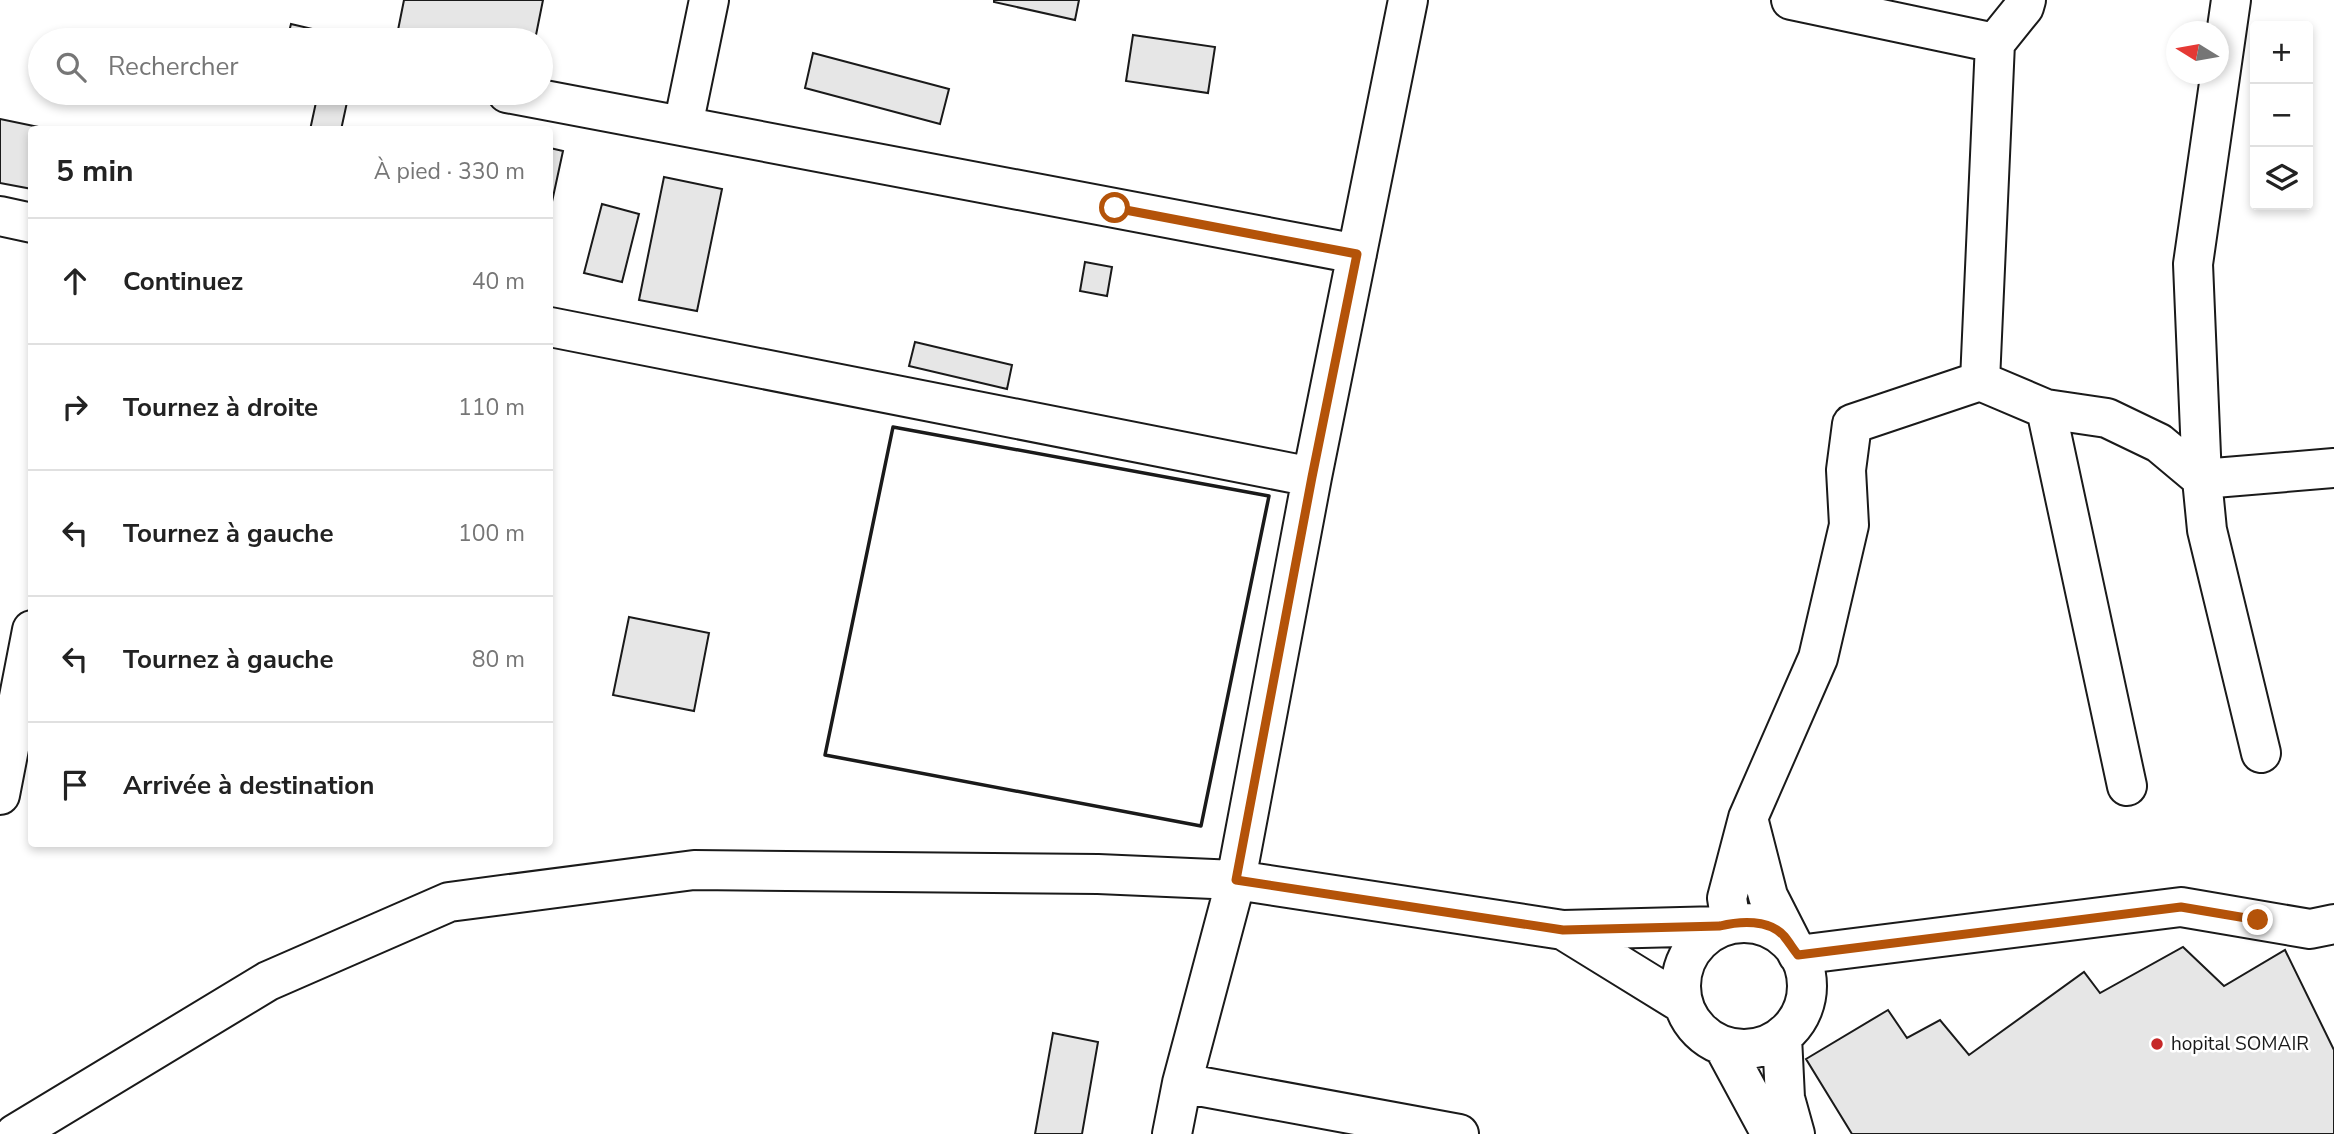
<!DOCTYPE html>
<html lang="fr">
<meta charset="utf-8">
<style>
:root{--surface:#fff;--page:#f6f6f6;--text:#222;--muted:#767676;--line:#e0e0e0}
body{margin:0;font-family:"Nunito Sans",sans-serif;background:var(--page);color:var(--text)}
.controls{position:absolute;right:21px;top:21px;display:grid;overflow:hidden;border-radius:7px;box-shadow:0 4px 10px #0003}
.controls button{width:63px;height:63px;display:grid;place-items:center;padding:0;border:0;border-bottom:2px solid var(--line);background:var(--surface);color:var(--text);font:35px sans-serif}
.compass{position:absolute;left:2166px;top:21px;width:63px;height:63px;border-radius:50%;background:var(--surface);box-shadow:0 4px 10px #0003;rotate:281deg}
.stop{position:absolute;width:21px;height:21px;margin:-16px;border:5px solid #b45309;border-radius:50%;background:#fff}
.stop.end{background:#b45309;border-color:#fff;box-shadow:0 2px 7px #0008}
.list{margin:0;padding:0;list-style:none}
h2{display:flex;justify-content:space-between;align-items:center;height:91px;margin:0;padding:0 28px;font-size:30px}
h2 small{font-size:23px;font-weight:400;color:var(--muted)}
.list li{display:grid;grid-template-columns:46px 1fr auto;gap:21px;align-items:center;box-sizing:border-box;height:126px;padding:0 28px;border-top:2px solid var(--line)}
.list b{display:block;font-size:26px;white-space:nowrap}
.list em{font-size:23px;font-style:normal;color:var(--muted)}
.icon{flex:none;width:38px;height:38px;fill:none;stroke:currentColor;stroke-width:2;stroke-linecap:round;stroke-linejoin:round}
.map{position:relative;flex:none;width:2334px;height:1134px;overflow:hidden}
.search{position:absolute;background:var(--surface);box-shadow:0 4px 10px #0003;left:28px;top:28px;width:525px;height:77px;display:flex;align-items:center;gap:18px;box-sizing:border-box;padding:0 24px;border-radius:38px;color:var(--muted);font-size:26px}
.panel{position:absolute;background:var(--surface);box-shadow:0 4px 10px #0003;left:28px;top:126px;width:525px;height:721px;border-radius:7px}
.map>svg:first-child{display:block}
.building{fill:#e6e6e6;stroke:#1a1a1a;stroke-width:2}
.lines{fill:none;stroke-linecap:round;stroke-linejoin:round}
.minor-casing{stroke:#1a1a1a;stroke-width:42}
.minor{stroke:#fff;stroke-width:38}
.wall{stroke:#1a1a1a;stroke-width:3.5}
.route{stroke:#b45309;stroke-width:9}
.poi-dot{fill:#c62828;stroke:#fff;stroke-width:2.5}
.labels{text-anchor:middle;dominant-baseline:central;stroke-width:5;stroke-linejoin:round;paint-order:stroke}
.poi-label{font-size:19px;fill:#1a1a1a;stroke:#fff;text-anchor:start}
</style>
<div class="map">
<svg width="2334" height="1134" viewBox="0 0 2334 1134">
<rect width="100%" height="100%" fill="#fff"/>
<path class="building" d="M404 0H543L535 40H396Z
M994 0H1079L1075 20 994 2Z
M291 24 321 31 319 40H287Z
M1133 35 1215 47 1208 93 1126 81Z
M813 53 949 89 940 124 805 88Z
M318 93H349L341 130H310Z
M0 119 53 130H32V189L0 183Z
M550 148 563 151 550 211Z
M664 177 722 189 697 311 639 300Z
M602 204 639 214 622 282 584 273Z
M1085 262 1112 267 1107 296 1080 291Z
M915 342 1012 365 1007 389 909 366Z
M629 617 709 633 694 711 613 695Z
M2183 947 2224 986 2285 950 2334 1050V1134H1852L1806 1059 1888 1010 1907 1038 1940 1020 1969 1055 2084 972 2100 993Z
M1053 1033 1098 1042 1082 1134H1035Z"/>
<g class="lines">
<g class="minor-casing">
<path id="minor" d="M1791 0 1995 43 1980 381 2046 409 2127 786
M2231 0 2193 264 2202 479 2207 530 2261 753
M1995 43 2024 7 2026 0
M507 93 1357 254
M683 126 709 0
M0 216 32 223
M550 327 1312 477
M2046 409 2107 418 2159 443 2202 479 2334 468
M0 795 32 630
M1748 818 1768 896 1798 955 2181 907 2310 929 2334 924
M1731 923 1727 898 1748 818 1818 658 1849 525 1846 470 1852 424 1980 381
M1681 986a63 63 0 1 1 126 0a63 63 0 1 1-126 0Z
M1563 930 1683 1004
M1782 1037 1785 1098 1795 1134
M1724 1047 1771 1134
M1182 1083 1459 1134
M15 1134 268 981 449 902 694 870 1098 874 1236 880 1563 930 1720 926
M1172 1134 1182 1083 1236 880 1312 477 1408 0"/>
</g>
<use href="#minor" class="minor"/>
<path class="wall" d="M893 427 1269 496 1201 826 825 755Z"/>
</g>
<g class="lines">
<path class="route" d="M1115 208 1357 254 1312 477 1236 880 1563 930 1720 926C1740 921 1769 919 1784 936 1789 942 1793 949 1798 955L2181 907 2258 920"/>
</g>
<circle class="poi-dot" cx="2157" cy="1044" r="7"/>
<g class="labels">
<g class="poi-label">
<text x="2171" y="1044">hopital SOMAIR</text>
</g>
</g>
</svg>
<div class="controls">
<button>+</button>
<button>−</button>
<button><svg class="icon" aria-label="layers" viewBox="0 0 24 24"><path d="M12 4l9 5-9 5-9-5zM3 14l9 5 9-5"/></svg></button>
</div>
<svg class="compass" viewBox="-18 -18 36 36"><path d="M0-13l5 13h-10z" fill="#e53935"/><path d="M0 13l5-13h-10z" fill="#767676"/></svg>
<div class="stop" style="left:1115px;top:208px"></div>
<div class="stop end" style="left:2258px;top:920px"></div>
<div class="search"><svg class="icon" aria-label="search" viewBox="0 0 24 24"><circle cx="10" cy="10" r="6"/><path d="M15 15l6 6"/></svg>Rechercher</div>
<section class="panel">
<h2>5 min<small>À pied · 330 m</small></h2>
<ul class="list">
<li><svg class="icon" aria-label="ahead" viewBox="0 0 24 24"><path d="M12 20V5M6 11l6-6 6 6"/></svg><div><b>Continuez</b></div><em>40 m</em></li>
<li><svg class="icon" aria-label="right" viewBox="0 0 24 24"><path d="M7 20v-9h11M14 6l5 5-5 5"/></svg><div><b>Tournez à droite</b></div><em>110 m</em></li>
<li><svg class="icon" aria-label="left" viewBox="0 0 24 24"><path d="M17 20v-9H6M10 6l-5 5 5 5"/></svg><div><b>Tournez à gauche</b></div><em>100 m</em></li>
<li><svg class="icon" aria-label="left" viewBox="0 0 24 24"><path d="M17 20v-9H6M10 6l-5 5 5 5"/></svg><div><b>Tournez à gauche</b></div><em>80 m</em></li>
<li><svg class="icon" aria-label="arrive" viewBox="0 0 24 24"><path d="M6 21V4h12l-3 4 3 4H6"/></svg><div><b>Arrivée à destination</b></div></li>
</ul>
</section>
</div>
